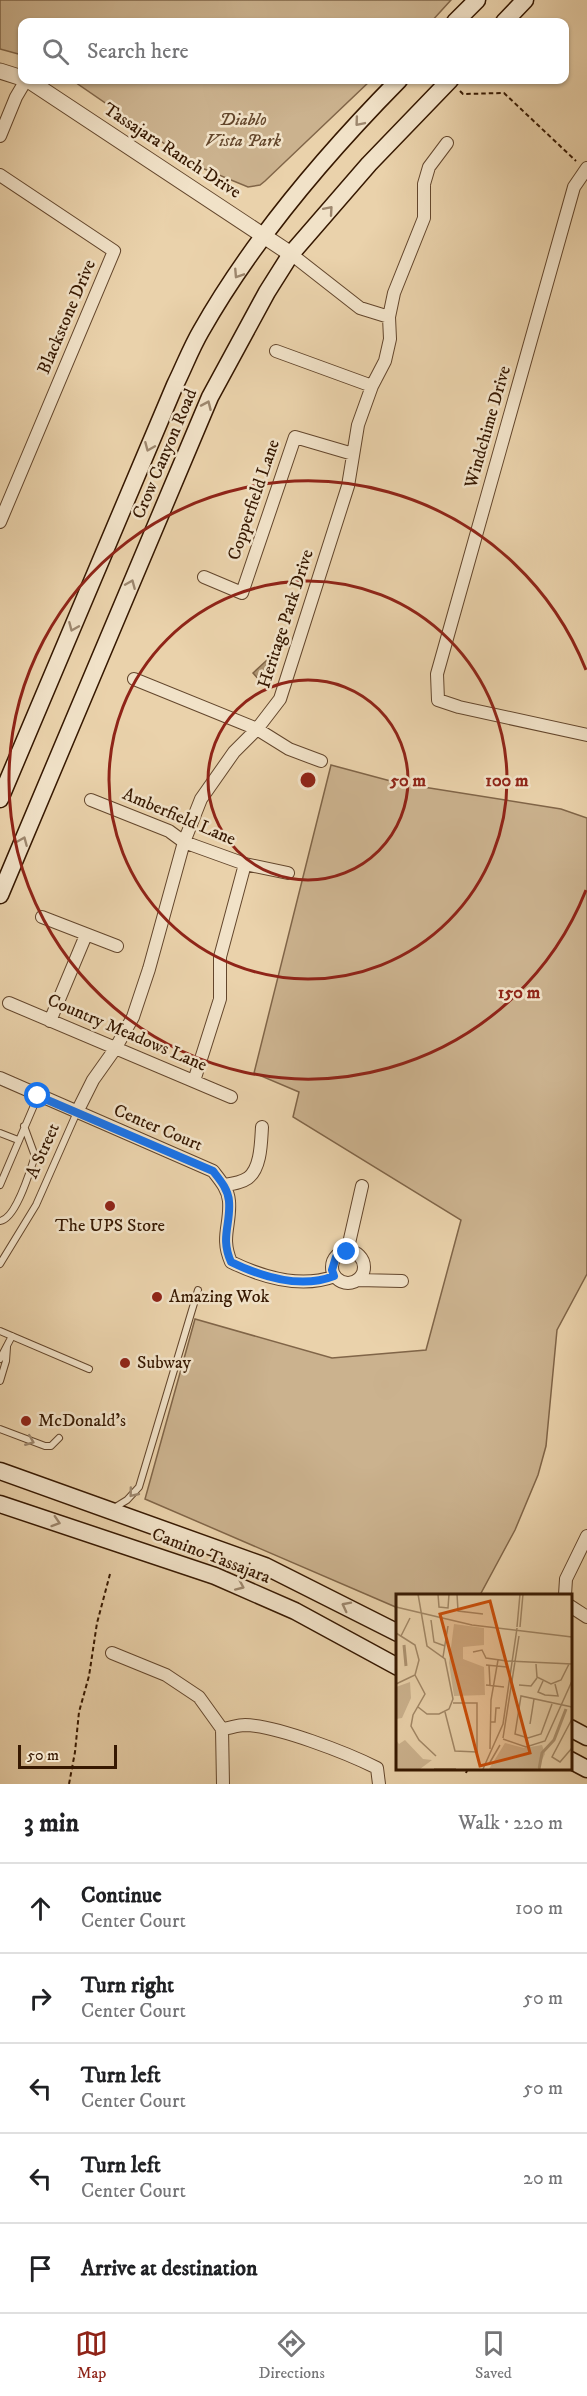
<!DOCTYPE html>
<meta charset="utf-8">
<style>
:root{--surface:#fff;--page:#f6f6f6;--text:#202124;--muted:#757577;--line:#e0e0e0;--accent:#8f2418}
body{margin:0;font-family:"IM FELL DW Pica",serif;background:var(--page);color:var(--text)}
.scale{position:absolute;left:18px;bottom:15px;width:99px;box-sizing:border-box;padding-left:6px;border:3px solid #361801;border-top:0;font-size:16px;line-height:21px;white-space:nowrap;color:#361801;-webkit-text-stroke:4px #f1e2c8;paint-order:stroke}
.stop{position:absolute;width:18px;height:18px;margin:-14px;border:4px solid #1a73e8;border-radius:50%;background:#fff}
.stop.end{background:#1a73e8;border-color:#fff;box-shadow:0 2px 6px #0008}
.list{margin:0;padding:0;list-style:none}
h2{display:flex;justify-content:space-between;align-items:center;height:78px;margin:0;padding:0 24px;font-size:26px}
h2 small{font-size:20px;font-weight:400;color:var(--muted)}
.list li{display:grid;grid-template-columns:39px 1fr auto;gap:18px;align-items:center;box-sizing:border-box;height:90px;padding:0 24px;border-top:2px solid var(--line)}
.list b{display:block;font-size:22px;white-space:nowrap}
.list p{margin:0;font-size:20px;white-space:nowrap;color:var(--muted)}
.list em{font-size:20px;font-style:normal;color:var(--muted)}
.icon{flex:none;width:33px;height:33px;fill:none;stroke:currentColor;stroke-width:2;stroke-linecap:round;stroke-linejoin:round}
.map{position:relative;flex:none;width:587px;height:1784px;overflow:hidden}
.search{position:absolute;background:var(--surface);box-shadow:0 2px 4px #0004;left:18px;right:18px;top:18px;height:66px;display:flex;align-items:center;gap:15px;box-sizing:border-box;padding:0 21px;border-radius:12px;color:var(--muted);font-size:22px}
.sheet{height:528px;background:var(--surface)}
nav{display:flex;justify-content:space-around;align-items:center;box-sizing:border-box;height:84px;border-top:2px solid var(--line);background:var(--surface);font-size:16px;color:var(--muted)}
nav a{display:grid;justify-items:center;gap:3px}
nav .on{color:var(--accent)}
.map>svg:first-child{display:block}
.green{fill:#cbb28e;stroke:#806548;stroke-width:1.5}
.water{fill:#ad9371;stroke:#7d6244;stroke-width:1.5}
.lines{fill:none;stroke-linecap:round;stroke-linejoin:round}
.service-casing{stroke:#63462c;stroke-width:8}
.minor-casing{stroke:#63462c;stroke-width:14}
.tertiary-casing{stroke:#63462c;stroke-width:17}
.secondary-casing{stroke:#361801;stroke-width:19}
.path{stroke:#361801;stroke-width:2;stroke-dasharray:4.5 3;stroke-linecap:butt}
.service{stroke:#f1e2c8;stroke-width:6}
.minor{stroke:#f1e2c8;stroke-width:12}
.tertiary{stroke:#f1e2c8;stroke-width:15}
.secondary{stroke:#f1e2c8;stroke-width:16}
.oneway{stroke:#9d876e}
.route{stroke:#1a73e8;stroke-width:8}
.ring{fill:none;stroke:#8f2418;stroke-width:3}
.poi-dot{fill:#8f2418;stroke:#f1e2c8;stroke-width:2}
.labels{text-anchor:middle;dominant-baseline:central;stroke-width:5;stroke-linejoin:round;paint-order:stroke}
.park-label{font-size:18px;font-style:italic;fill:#63462b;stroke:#f1e2c8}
.street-label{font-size:18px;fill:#361801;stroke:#f1e2c8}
.poi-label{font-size:18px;fill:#361801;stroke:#f1e2c8;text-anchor:start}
.inset-river{fill:none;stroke:#ad9371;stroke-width:3}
.inset-road{fill:none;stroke:#a28867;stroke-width:1.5}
.view{fill:#cd4f0a;fill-opacity:0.15;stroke:#cd4f0a;stroke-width:3}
.inset-edge{fill:none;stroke:#361801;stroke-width:3}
.centre{fill:#8f2418;stroke:#f1e2c8;stroke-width:3}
.ring-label{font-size:18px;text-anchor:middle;font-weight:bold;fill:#8f2418;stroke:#f1e2c8;stroke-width:5;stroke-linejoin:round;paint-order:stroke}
</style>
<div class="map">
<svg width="587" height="1784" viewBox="0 0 587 1784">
<rect width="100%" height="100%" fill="#ead2ab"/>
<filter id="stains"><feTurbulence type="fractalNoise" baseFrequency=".00333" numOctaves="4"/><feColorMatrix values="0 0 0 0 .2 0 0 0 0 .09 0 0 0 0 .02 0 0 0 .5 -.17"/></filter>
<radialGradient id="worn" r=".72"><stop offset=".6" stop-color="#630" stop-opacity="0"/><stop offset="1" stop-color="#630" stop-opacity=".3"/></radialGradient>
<path class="green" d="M0 0H451L431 22H22V55L0 49Z
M72 80H371L265 181 260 185 248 187 197 166Z
M331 765 398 783 561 809 587 818V1274L557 1330 546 1446 538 1475 515 1530 480 1595H398V1608L145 1499 195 1319 332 1358 426 1350 461 1220 293 1117 299 1092 254 1073Z"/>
<path class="water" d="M267 660 274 669 260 681 253 673Z"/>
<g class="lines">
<g class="service-casing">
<path id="service" d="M0 1133 18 1140
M0 1185 38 1096
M0 1221C16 1219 30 1171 35 1156L24 1126
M0 1264 36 1205 77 1112
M0 1331 89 1369
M0 1359 12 1336
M0 1381 6 1361 7 1347
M0 1429 45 1446H51L59 1438
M114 1508 127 1500 139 1487 198 1290"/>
</g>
<g class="minor-casing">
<path id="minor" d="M0 136 16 97 26 80
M587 168 574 187 437 674 438 700 459 707 587 735
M0 175 114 251 0 522
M291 254 360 308 389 317
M276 351 372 386
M204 577 242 593 295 437 353 454
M134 679 257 729 289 749 321 761
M91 800 169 831 184 842 245 864 288 873
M42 917 117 946
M9 1003 231 1097
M50 1021 86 935
M0 1078 213 1171C220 1180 228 1189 229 1201 231 1225 220 1237 231 1262 262 1277 301 1289 335 1276
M194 1081 220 999V957L245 864
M77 1112 93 1080 115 1049 133 1017 149 969 184 842 201 799 234 752 257 729 280 699 348 486 358 425 372 386 385 361 390 339 389 317 394 293 424 218V184L429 167 447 143
M224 1185C232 1184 241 1183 248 1178 261 1168 261 1143 262 1127
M332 1267a16 16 0 1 1 32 0a16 16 0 1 1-32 0Z
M347 1252 362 1186
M358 1280 402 1281
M565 1595 566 1579 587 1536
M570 1606 587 1617
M112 1653 166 1675 199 1697 222 1729
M222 1729C230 1728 238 1725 245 1725 278 1726 347 1753 377 1768L379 1784
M222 1729 223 1784"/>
</g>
<g class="tertiary-casing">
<path id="tertiary" d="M0 71 22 78
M28 80 291 254"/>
</g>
<g class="secondary-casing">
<path id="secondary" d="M455 22 477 0
M504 22 525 0
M0 799 175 385C184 367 191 348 201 331 252 241 327 153 399 80
M0 895 210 397 267 292 291 254 369 164 450 80
M0 1471 265 1566 398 1633
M0 1504 215 1576 295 1611 398 1667
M570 1728 587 1737
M570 1760 587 1769"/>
</g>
<path class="path" d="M460 91 463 94 504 93 576 161
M466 1773 468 1768
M69 1784 75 1752 79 1712 89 1676 97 1623 110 1574"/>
<use href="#service" class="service"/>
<use href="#minor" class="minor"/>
<use href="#tertiary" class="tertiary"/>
<use href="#secondary" class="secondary"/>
</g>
<defs><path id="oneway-chevron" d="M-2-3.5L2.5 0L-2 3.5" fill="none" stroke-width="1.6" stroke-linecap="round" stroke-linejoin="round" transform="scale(1.5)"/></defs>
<g class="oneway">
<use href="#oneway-chevron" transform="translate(359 122) rotate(130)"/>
<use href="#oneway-chevron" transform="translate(329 210) rotate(-49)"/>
<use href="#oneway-chevron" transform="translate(238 274) rotate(123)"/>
<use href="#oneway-chevron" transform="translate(207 405) rotate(-66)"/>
<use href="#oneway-chevron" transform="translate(149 447) rotate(113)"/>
<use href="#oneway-chevron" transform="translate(131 584) rotate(-67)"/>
<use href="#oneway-chevron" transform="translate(73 627) rotate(113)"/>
<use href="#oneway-chevron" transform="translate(23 841) rotate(-67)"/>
<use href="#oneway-chevron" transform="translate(30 1441) rotate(22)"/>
<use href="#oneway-chevron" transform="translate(133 1493) rotate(129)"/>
<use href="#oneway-chevron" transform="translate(56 1522) rotate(18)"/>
<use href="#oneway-chevron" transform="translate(240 1586) rotate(24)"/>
<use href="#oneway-chevron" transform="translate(346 1606) rotate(-153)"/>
</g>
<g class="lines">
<path class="route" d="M38 1096 213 1171C220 1180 228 1189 229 1201 231 1225 220 1237 231 1262 262 1277 301 1289 334 1276L332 1270 336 1257 347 1252"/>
</g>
<g class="ring">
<circle cx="308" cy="780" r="100"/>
<circle cx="308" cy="780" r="199"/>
<path d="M586 890A299 299 0 1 1 586 670"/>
</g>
<g class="poi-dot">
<circle cx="110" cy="1206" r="6"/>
<circle cx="157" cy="1297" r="6"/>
<circle cx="125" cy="1363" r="6"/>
<circle cx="26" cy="1421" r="6"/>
</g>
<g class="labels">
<g class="park-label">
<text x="243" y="120">Diablo<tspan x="243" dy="21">Vista Park</tspan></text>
</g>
<g class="street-label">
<text transform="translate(172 151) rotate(33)">Tassajara Ranch Drive</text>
<text transform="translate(67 317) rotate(-67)">Blackstone Drive</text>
<text transform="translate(488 427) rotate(-74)">Windchime Drive</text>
<text transform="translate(165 454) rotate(-67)">Crow Canyon Road</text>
<text transform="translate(254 500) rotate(-71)">Copperfield Lane</text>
<text transform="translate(286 619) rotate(-72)">Heritage Park Drive</text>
<text transform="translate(179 817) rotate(23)">Amberfield Lane</text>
<text transform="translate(127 1033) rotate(23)">Country Meadows Lane</text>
<text transform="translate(158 1128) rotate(23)">Center Court</text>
<text transform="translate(43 1151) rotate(-66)">A Street</text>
<text transform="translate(211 1556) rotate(21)">Camino Tassajara</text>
</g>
<g class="poi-label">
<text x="110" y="1226" text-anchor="middle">The UPS Store</text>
<text x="169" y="1297">Amazing Wok</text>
<text x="137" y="1363">Subway</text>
<text x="38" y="1421">McDonald's</text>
</g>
</g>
<g transform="translate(396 1594)">
<rect width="176" height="176" fill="#ead2ab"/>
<path d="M58 30 88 34V51L67 53V65L88 73 89 101 58 102 53 69ZM14 88 15 104 6 124 0 125V93ZM0 146 3 150 9 146 27 165 36 166 24 175H0ZM109 149 128 154 146 151 149 160 141 175H93Z" fill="#cbb28e"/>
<path class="inset-river" d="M8 51 10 72M143 175 146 159 158 146 170 115"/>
<path class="inset-road" d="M22 0 31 52 49 65 57 105 53 115 43 120H31L22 113M42 0 43 13 52 14 53 0M61 0 62 17 87 20M0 13 76 31 176 43M35 26 38 48 49 52M121 33 124 0M124 33 127 0M0 39 19 51 23 66 19 81 0 90M5 42 14 24M77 58 86 56 90 64 111 67 176 70M47 63 52 32M140 70 141 83 155 90 165 86 173 70M90 71 111 73M93 71 94 91M19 81 29 100 17 121 15 132 23 146 40 162M147 87 142 98 149 101 162 102 159 90M90 91 108 93M123 91 135 92 141 84M156 110 145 140 132 144 119 140 125 102 176 113M49 118 59 157 81 158V109H57M176 125 156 163 164 168 176 154M94 128H99L100 114H104M134 130 138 105M107 144 123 42M107 145 130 153 149 147 176 87M94 155 95 106 102 66M93 170 104 151M38 175H60M87 175 107 130 121 34"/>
<path class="view" d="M94 7 134 159 84 172 44 20Z"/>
<rect width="176" height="176" class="inset-edge"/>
</g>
<circle cx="308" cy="780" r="9" class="centre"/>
<g class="ring-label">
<text x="408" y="786">50 m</text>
<text x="507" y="786">100 m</text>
<text x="519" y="998">150 m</text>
</g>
<rect width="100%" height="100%" filter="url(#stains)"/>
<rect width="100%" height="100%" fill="url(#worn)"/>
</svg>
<div class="scale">50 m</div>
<div class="stop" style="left:38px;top:1096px"></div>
<div class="stop end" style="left:347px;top:1252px"></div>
<div class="search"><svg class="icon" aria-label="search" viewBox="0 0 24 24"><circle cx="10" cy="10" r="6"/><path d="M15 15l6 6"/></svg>Search here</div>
</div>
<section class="sheet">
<h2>3 min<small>Walk · 220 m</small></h2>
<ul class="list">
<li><svg class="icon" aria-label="ahead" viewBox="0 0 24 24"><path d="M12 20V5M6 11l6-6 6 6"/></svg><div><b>Continue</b><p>Center Court</p></div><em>100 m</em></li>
<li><svg class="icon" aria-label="right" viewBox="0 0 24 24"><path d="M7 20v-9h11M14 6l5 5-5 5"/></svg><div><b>Turn right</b><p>Center Court</p></div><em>50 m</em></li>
<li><svg class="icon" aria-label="left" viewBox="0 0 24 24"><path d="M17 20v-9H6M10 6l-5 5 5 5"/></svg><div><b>Turn left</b><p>Center Court</p></div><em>50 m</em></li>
<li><svg class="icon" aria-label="left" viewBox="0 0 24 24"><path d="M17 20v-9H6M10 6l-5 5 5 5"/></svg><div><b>Turn left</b><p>Center Court</p></div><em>20 m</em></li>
<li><svg class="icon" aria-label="arrive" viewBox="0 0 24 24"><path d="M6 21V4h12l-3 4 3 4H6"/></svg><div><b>Arrive at destination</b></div></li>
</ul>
</section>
<nav>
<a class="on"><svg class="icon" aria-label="map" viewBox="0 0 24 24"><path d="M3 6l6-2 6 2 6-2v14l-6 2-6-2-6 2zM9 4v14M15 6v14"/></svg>Map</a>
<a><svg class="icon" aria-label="directions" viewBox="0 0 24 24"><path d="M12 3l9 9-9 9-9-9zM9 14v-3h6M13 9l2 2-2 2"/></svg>Directions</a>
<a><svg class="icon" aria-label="saved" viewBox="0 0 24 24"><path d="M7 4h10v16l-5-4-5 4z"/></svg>Saved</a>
</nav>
